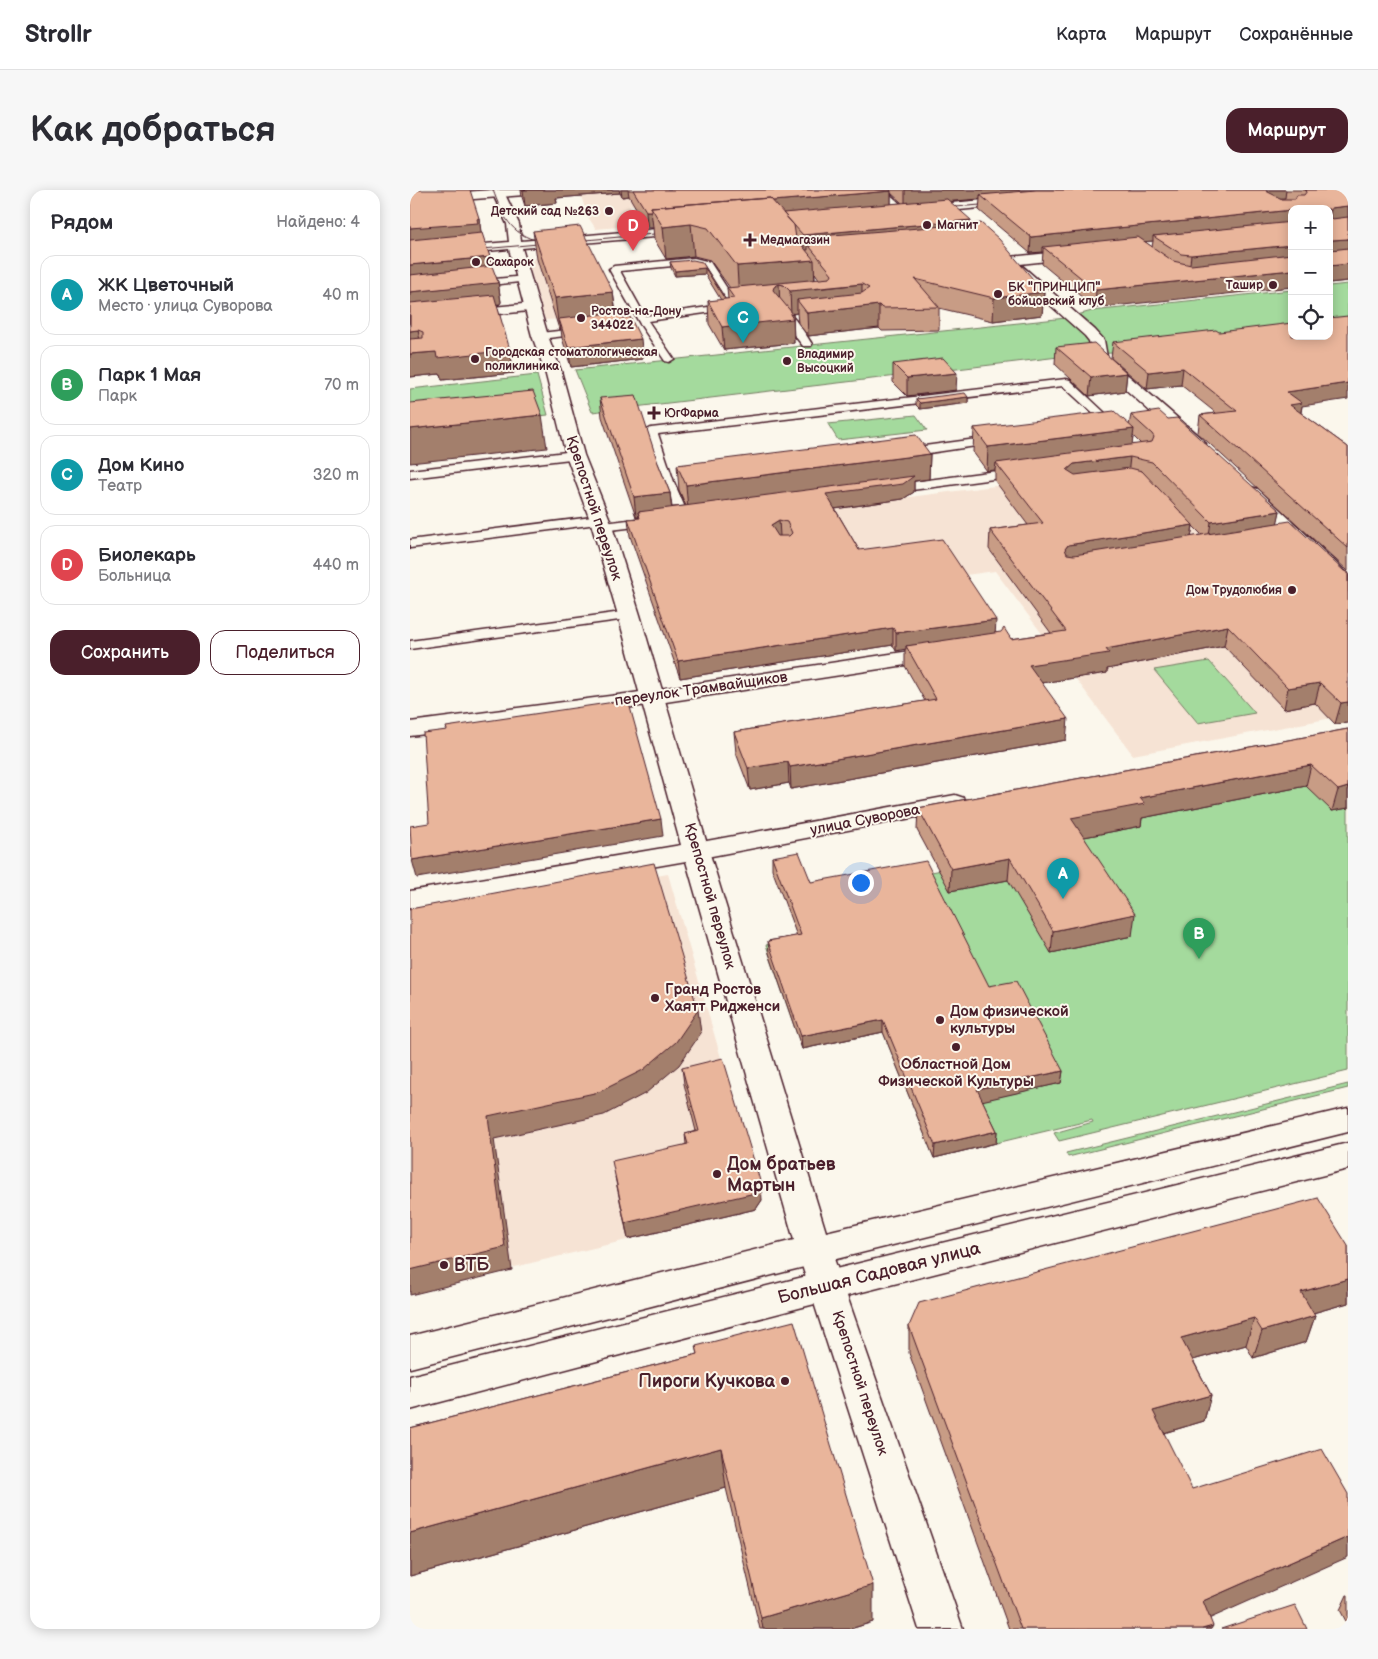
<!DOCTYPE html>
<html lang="ru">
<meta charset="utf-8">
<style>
:root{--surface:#fff;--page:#f7f7f7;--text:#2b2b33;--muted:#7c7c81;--line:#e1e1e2;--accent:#4a1f2b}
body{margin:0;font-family:"Balsamiq Sans",sans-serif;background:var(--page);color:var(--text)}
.controls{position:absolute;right:15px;top:15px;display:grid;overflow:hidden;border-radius:10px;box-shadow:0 2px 12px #0003}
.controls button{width:45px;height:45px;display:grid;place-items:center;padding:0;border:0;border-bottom:1px solid var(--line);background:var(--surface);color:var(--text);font:25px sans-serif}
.you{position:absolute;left:450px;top:692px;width:18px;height:18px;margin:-12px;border:4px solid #fff;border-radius:50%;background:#1a73e8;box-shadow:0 0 0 8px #1a73e833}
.badge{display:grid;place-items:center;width:32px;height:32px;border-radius:50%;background:var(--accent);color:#fff;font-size:16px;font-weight:700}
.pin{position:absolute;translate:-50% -41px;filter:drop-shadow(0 1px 2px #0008)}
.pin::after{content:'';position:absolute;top:26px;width:18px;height:15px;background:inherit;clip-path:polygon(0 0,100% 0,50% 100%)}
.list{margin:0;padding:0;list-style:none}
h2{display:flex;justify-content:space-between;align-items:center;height:65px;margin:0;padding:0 20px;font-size:21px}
h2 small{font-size:16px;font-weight:400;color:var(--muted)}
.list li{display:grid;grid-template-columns:32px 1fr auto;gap:15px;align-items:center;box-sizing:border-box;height:80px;margin:0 10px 10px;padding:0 10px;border:1px solid var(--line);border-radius:15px}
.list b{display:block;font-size:19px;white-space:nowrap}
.list p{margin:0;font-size:16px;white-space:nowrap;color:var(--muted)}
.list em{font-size:16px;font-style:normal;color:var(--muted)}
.actions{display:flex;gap:10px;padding:15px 20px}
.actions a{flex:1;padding:11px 0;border:1px solid var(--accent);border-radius:15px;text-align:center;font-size:18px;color:var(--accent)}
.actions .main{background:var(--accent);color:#fff}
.icon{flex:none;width:28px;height:28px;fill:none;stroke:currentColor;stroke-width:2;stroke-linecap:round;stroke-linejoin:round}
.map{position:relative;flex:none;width:938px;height:1439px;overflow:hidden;border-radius:15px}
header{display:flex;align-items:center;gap:30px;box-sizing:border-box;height:70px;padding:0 25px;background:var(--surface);border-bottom:1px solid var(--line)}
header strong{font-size:24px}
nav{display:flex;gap:28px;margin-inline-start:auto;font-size:18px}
.intro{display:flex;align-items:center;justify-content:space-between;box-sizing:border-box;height:120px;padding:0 30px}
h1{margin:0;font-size:35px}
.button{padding:12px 22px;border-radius:15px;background:var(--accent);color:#fff;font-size:18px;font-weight:700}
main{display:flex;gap:30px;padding:0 30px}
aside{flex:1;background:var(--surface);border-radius:15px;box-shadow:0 2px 12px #0003}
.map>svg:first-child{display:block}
.built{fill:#f6e3d4}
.green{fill:#a4da9d;stroke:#777c64}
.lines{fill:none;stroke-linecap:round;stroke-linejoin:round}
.lane-casing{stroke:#4a1f2b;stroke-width:3}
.street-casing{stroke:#4a1f2b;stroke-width:3}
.secondary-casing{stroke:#4a1f2b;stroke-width:3}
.lane{fill:#fbf7ec;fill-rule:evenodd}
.street{fill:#fbf7ec;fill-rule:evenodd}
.secondary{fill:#fbf7ec;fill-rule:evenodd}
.tram{stroke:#4a1f2b;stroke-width:1}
.wall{fill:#c89c85;stroke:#4a1f2b;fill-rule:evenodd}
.shaded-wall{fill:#a37f6c;stroke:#4a1f2b}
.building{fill:#e9b59b;stroke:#4a1f2b;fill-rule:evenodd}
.poi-dot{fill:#4a1f2b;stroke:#fbf7ec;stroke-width:2}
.labels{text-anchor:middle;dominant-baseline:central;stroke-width:4;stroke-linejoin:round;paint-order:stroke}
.far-poi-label{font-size:12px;font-weight:bold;fill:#4a1f2b;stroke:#fbf7ec;text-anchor:start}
.street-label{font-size:15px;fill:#4a1f2b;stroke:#fbf7ec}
.poi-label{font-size:15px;font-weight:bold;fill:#4a1f2b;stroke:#fbf7ec;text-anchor:start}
.near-poi-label{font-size:18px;font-weight:bold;fill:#4a1f2b;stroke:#fbf7ec;text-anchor:start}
.near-street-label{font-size:18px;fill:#4a1f2b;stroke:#fbf7ec}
</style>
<header>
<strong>Strollr</strong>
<nav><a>Карта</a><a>Маршрут</a><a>Сохранённые</a></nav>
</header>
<div class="intro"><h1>Как добраться</h1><a class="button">Маршрут</a></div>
<main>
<aside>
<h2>Рядом<small>Найдено: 4</small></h2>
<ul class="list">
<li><span class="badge" style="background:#0f9aa8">A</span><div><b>ЖК Цветочный</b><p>Место · улица Суворова</p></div><em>40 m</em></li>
<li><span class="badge" style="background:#2e9e5b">B</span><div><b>Парк 1 Мая</b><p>Парк</p></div><em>70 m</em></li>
<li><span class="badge" style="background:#0f9aa8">C</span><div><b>Дом Кино</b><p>Театр</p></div><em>320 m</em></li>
<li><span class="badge" style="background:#e0444e">D</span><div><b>Биолекарь</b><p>Больница</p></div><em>440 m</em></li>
</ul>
<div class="actions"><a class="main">Сохранить</a><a>Поделиться</a></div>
</aside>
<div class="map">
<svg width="938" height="1439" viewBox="0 0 938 1439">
<rect width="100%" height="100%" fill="#fbf7ec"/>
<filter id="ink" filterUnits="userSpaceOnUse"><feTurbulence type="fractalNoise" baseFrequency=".02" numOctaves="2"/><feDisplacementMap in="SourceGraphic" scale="10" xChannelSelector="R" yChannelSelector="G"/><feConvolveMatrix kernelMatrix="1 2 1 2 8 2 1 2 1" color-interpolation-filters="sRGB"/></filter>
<g filter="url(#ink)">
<path class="built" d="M191 0H353L354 4 219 15 231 35 186 39 178 27 171 6 181 5Z
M132 68 152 129 135 130 117 69Z
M780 271 938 525 723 565 585 381 447 400 399 320Z
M258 684 352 1010 346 1019 0 1102V730Z"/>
<path class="green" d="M938 94V136L919 139V96Z
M882 100V143L704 163 674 164 182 222 165 180 656 128 682 121Z
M127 185 138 225 0 241V199Z
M506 225 517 240 428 250 418 234Z
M799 471 845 523 788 533 744 480Z
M938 559V881L649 951 644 943 683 932 682 930 524 968 473 842 392 859 356 755 388 748 374 709 543 678Z
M938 894V898L658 967 656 963Z"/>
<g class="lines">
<g class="lane-casing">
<path id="lane" d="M466 0H475L496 19V23H490Z
M284 68 300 72 322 106 331 115 324 119 238 131 264 169 259 172 255 171 230 134 199 79 204 76ZM284 74 294 76 319 114 235 126 210 81Z
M115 86 118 87V91L64 97 59 94 64 91Z
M367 115C381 120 394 142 402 154L401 156H393L364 120V116Z
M176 138 180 139V143L130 149 125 146 130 143Z
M656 189 660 190 710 237 712 239 710 241H702L653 196 248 244 264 292 279 327 273 331C261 328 240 256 235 241L241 238Z
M589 246 593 248 595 250 593 252 492 267 486 263 492 259Z
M165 261 171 265 169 268 0 288V280Z
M609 278 615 282 613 285 480 303 474 299 480 295Z
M190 326 196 330 194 333 242 327 248 331 242 335 192 341 185 337 187 334 0 358V350Z
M219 421 224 422 226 425 224 428 0 459V451Z"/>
</g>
<g class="street-casing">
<path id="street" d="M82 0H133L127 4 0 14V6Z
M669 60 676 64 674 67 610 74 685 140 694 150 697 167 793 250 796 254 793 258 787 259 781 258 685 172 679 151 675 146 601 80 599 77 601 75 594 74 592 71 599 67Z
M123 113 128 114 130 117 128 120 0 133V125Z
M841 297 848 299 938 384V401L931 399 834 307 832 303 834 299Z
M533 456 541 458 544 463 541 468 223 517 0 546V532L223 503Z
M545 605 554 608 558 613 554 618 286 669 277 667 273 661 277 655 286 653Z
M404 1045 416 1050 421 1060 553 1439H509L387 1060 392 1050Z"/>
</g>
<g class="secondary-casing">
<path id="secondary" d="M81 0H93L109 34 111 51 281 36 287 40 281 44 112 58 138 146 151 181 174 265 200 330 230 425 299 661 416 1042 938 918V942L378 1081 0 1178V1146L384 1050 276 671 0 719V701L271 655 208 425 180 330 156 265 135 181 122 146 99 59 0 68V60L99 52 97 34Z
M607 7 611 8 613 11 611 14 508 24 502 20 508 16Z
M938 953V979L389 1118 0 1220V1186L389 1088Z"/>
</g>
<use href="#lane" class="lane"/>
<use href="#street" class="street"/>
<use href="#secondary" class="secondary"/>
<path class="tram" d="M83 0C92 25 101 45 129 51
M533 18 583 14
M164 51 256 43
M62 60 139 53"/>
</g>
<path class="wall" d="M0 0 69 28 71 43 80 67 81 76 88 92 91 112 90 114 87 115 104 183 32 190 30 184 0 187Z
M111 0H938V91L919 93V19H882V80L685 118 632 74 633 62 620 63 569 20 570 9 540 12 561 33 634 102 632 125 583 131 529 118V140L472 141 469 138 398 146 388 133 387 123 383 124 384 153 314 160 299 134 298 111 311 110 295 84 265 86 261 78 260 72H292L315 109H318L317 98H320L300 70 284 66 256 69 244 49 243 37H237L219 6 212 7 210 3 146 8 147 13 115 16 112 7ZM481 3 492 13 481 14ZM734 51H743L742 57ZM405 83 409 89 405 90Z
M123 41 203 102 206 123 233 169 161 177 152 148 151 139H149L127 69Z
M703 152 892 216 891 223 938 257V381L788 243 790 225 806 223 771 195 737 199 701 168Z
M646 157 717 183 715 201 679 206 645 174Z
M483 174 546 200 497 206 483 192Z
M558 207V213L510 219 506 215V209Z
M190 208 248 273 260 303 262 317 276 316 269 300 267 275 520 264 519 289 504 291V302L493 309 425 319 449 360 585 442 601 449 641 443 579 359 580 340 618 335 585 291V280L577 281 563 262 564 238 719 235 721 225 758 229 870 321 867 333 934 381 938 382V533L925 534 905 513 874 519 814 456 697 479V483L632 493 656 550 381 599 379 593 340 600 326 563 324 542 515 511 495 476V459L486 461 483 455 270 488 220 346 218 329 229 328V327H226L192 227ZM723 246 731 254 722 255ZM783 336 792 345 781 347Z
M938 539V618L922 621 896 596 732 628 731 636 674 647 722 746 641 763 598 690 540 701 507 640 508 618Z
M362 667 401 692 579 796 653 881 651 893 572 910 587 941 586 953 524 968 473 842 392 859 359 763 358 751 387 746 362 679Z
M272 878 352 1010 346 1019 218 1049 205 987 276 954 275 944 286 941 274 894Z
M938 1056V1113L903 1123 905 1126 896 1152 843 1168 836 1155 783 1170 801 1205 794 1231 754 1243 800 1428 801 1439H599L499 1163V1136Z
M286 1156 463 1432 440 1439H350L316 1298 0 1386V1238L288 1164Z
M937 1405H938V1435L930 1420Z"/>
<path class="shaded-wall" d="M113 0H209L210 3 146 8 147 13 115 16Z
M211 0H218L219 6 212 7Z
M495 0H675L570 5V9L495 15Z
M856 0H876L875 8 859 9 853 16Z
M481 1V17L376 26 243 21Z
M938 16V31L919 34 921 18Z
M882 20V36L743 46V51L639 61 633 57V62L620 63 621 47Z
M236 21H241L243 37H237Z
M69 28 72 48 0 58V38Z
M561 30 560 44 398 47V60H394L393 45Z
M281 34 284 66 256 69 253 37Z
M938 49V66L919 67 922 50Z
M882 55V71L779 82 781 65Z
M80 67 83 87 0 96V75Z
M404 70 405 99 452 94V116L387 110V123L381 124 380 101 374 95 369 94 370 116 329 110 327 76Z
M938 74V91L919 93V76Z
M295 78V84L265 86V81Z
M882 80V97L685 118 686 100Z
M88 92 91 112 90 114 0 123V102Z
M203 102 207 133 149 129 151 139H149L145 108Z
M634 102 632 125 583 131 584 108Z
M469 115V138L398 146 397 123Z
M383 124 384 153 314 160 312 137Z
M8 140 12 162 0 164V141Z
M231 149 233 169 161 177 158 157Z
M100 160 104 183 32 190 30 184 0 187V164L26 162Z
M773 178 771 195 737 199 739 182Z
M547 183 546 200 497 206V188Z
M717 183 715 201 679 206 681 187Z
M938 193V209L892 216 889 231 877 232V202Z
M558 207V213L510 219V213Z
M132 225 137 258 0 273V239Z
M724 239 721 263 586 273 585 280 577 281 578 257Z
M520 264 519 289 504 291V302L493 309 417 320 416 304 278 320 276 295Z
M720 267 718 285 655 299 657 280 664 274Z
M260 303 262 322H228L229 327H226L224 307Z
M870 321 866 340 798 351 801 332Z
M369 330 370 346 362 352 361 335Z
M783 335 780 354 653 378 655 359 658 355Z
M586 430 585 447 496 456V459L486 461V443Z
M818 436 814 456 697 479V483L618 495 619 475 696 459Z
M483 438V455L270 488 268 471Z
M910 493 905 513 874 519 878 498Z
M938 512V533L925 534 931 513Z
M658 529 656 550 381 599 380 577Z
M378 572 379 593 340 600 338 578Z
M901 575 896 596 732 628 731 636 659 650 661 628 730 608Z
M938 597V618L922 621 928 600Z
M251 629 253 646 7 688 2 670Z
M600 668 598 690 540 701 541 679Z
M725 724 722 746 641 763 643 741Z
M288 820 291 843 269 875 236 903 194 925 84 949 102 1080 0 1105V1080L78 926Z
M473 830V842L392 859 391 846Z
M653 881 651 893 567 912V899Z
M587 941 586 953 524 968 525 955Z
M351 994 352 1010 346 1019 218 1049 215 1033Z
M938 1089V1113L882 1129 891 1102Z
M905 1126 896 1152 843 1168 852 1141Z
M844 1128 836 1155 765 1175 771 1148Z
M801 1205 794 1231 737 1248 743 1221Z
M311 1258 316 1298 0 1386V1343Z
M938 1347V1367L785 1435 793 1411Z
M463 1395V1432L440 1439H353L351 1428Z
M803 1436 801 1439H792Z"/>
<path class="building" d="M0 0H60L69 28 67 29 68 33 0 38Z
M223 0H480L481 1 363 11 360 8 241 17V21H236Z
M626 0H856V1L872 9H885L887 5H894L897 1 895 0H938V16L921 18 920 27 922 29 938 27V49L922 50 921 60 938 58V74L919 76V19H882V20L621 47 570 5Z
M360 8 384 35 386 48 404 70 327 76 298 38 281 34 253 37 241 17Z
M537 9 561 30 393 45 373 23Z
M882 32V55L781 65 771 64 743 46Z
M571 33 589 49 634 102 584 108 505 89 529 117 472 118 469 115 397 123 387 110 452 103 459 98 452 94 380 101 374 95 369 94 364 97 363 100 383 124H380L383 129 312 137 298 111 324 108 317 98 420 88 422 84 400 57 398 47Z
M170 36 203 102 145 108 123 41Z
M72 43 80 67 0 75V50Z
M728 47 763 71 781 75 882 64V80L686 100 633 57Z
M283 70 292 72 314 106H313L295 78 265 81 260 72Z
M82 76 88 92 87 93 0 102V85Z
M84 105 100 160 27 168 26 162 0 164V149L13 148V142L8 140 0 141V113Z
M209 122 212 128 220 127 231 149 158 157 149 129Z
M938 126V193L877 202 892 213 880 215 938 257V358L790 225 827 221 773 178 739 182 703 152 806 140 809 142 882 133V146H919V128Z
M684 153 717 183 681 187 646 157Z
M533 168 547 183 497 188 483 174Z
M123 201 132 225 0 239V213Z
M555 203 558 207 510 213 506 209Z
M226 205 248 273 260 303 224 307 190 208Z
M704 221 724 239 578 257 564 238Z
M749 221 758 229 767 228 870 321 801 332 742 272 720 267 664 274 657 280 665 285 720 278 732 281 783 335 658 355 655 359 657 364 664 365 880 331 934 381 938 382V512L931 513 910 493 878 498 818 436 696 459 699 463 619 475 658 529 380 577 378 572 338 578 324 542 526 509 496 456 591 442 594 438 601 449 656 441 580 340 633 333 586 273 742 252 744 247 742 244 721 225Z
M506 245 520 264 276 295 267 275Z
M504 286 493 294 416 304 449 360 532 349 586 430 486 443 483 438 268 471 218 329 230 328 228 322ZM369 330 377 332 382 343 379 346H368L361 335Z
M218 510 251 629 2 670 0 636 19 633 13 543 37 540 36 537Z
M938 539V597L928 600 901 575 730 608 735 614 661 628 725 724 643 741 600 668 541 679 508 618Z
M389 662 401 692 516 671 579 796 606 791 653 881 567 899 587 941 525 955 473 830 391 846 358 751 391 745 362 667Z
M244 673 288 820 266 852 233 880 189 902 78 926 95 1057 0 1080V719Z
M313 868 351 994 345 1003 215 1033 202 971 278 954 275 944 289 941 272 878Z
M908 1008 938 1056V1089L891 1102 905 1126 852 1141 844 1128 771 1148 801 1205 743 1221 782 1299 912 1259 938 1304V1347L793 1411 803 1436 792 1439H611L499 1136 509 1113Z
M384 1131 463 1395 351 1428 311 1258 0 1343V1238L288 1164 286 1156Z
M885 1415 897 1439H811Z"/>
</g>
<g class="poi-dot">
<circle cx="199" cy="21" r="5"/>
<circle cx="517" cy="35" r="5"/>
<path d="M337.5 42.5h5v5h5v5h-5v5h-5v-5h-5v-5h5z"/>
<circle cx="66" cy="72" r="5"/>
<circle cx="863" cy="95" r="5"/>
<circle cx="588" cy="104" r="5"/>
<circle cx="171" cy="128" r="5"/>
<circle cx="65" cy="169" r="5"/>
<circle cx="377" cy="171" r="5"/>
<path d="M241.5 215.5h5v5h5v5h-5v5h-5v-5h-5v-5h5z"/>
<circle cx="882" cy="400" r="5"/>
<circle cx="245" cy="808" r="5"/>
<circle cx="530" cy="830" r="5"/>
<circle cx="546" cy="857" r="5"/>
<circle cx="307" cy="984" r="5"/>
<circle cx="34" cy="1075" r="5"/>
<circle cx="375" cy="1191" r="5"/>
</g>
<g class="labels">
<g class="far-poi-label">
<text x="189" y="21" text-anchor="end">Детский сад №263</text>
<text x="527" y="35">Магнит</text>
<text x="350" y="50">Медмагазин</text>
<text x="76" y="72">Сахарок</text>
<text x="853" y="95" text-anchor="end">Ташир</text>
<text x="598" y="97">БК "ПРИНЦИП"<tspan x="598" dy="14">бойцовский клуб</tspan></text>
<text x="181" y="121">Ростов-на-Дону<tspan x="181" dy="14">344022</tspan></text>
<text x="75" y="162">Городская стоматологическая<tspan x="75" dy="14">поликлиника</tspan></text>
<text x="387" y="164">Владимир<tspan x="387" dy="14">Высоцкий</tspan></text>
<text x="254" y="223">ЮгФарма</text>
<text x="872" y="400" text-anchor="end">Дом Трудолюбия</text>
</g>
<g class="street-label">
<text transform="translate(184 318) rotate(72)">Крепостной переулок</text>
<text transform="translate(291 499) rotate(-8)">переулок Трамвайщиков</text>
<text transform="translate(455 630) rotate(-11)">улица Суворова</text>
<text transform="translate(300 706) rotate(74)">Крепостной переулок</text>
<text transform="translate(450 1193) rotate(72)">Крепостной переулок</text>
</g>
<g class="poi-label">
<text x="255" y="799">Гранд Ростов<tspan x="255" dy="17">Хаятт Ридженси</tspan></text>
<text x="540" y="821">Дом физической<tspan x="540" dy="17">культуры</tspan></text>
<text x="546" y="874" text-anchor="middle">Областной Дом<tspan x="546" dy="17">Физической Культуры</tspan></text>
</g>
<g class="near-poi-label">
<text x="317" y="974">Дом братьев<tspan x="317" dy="21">Мартын</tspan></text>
<text x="44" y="1075">ВТБ</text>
<text x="365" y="1191" text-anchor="end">Пироги Кучкова</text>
</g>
<g class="near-street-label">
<text transform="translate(469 1083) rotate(-14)">Большая Садовая улица</text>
</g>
</g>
</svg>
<div class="controls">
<button>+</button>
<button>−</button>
<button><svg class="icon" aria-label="locate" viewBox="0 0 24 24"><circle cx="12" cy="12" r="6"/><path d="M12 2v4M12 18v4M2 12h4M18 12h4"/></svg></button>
</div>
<div class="you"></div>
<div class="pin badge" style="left:653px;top:709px;background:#0f9aa8">A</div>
<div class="pin badge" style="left:789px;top:769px;background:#2e9e5b">B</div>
<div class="pin badge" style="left:333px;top:153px;background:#0f9aa8">C</div>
<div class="pin badge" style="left:223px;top:61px;background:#e0444e">D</div>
</div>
</main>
